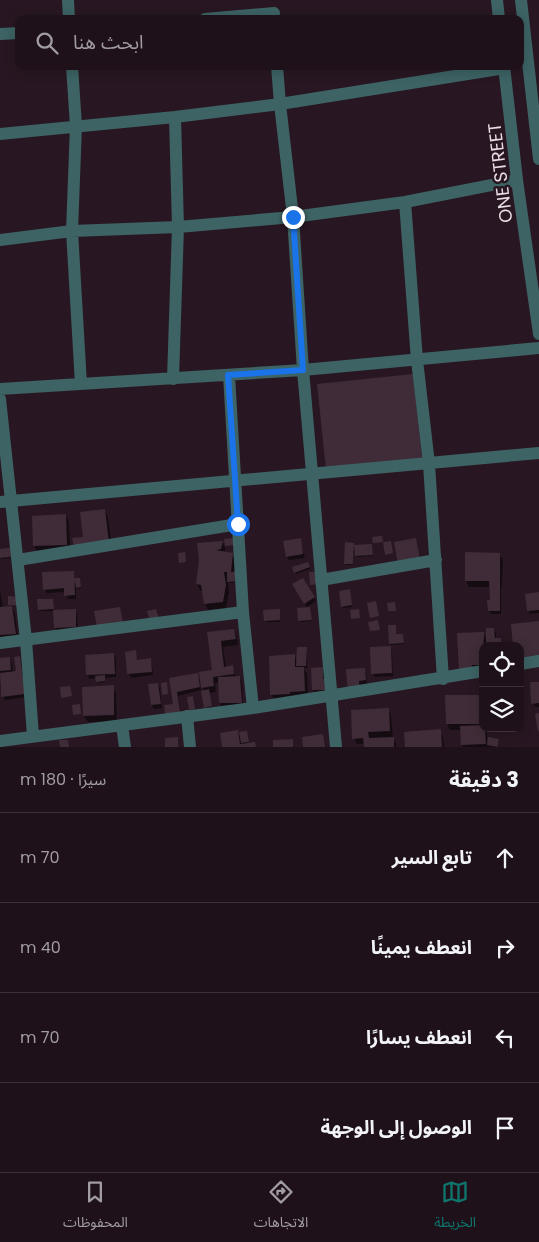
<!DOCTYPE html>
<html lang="ar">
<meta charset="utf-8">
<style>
:root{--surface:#1e111a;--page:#261a23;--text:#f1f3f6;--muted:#a19da2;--line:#3c3139;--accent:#0f766e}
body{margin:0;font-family:Poppins,"Noto Sans Arabic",sans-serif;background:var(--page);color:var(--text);direction:rtl}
.controls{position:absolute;right:15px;bottom:15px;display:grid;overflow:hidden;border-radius:10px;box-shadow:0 2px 12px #0003}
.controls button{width:45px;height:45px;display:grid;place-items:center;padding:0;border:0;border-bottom:1px solid var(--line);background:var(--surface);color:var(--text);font:25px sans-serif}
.stop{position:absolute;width:15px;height:15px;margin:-11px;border:4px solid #1a73e8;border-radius:50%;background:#fff}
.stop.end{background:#1a73e8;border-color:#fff;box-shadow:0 1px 5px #0008}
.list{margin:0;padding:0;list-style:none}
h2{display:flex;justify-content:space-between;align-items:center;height:65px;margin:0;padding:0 20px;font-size:21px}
h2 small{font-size:16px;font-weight:400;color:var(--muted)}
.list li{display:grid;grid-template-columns:32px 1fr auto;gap:15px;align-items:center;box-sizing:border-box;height:90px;padding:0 20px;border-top:1px solid var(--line)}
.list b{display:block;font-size:19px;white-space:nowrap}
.list em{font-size:16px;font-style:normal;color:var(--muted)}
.icon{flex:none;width:28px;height:28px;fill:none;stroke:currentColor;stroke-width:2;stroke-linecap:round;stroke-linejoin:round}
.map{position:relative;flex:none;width:539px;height:747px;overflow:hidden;direction:ltr}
.search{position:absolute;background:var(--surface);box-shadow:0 2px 12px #0003;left:15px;right:15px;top:15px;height:55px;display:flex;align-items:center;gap:12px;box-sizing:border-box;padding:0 18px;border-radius:10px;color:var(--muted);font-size:19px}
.sheet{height:425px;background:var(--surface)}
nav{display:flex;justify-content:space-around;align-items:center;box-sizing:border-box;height:70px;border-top:1px solid var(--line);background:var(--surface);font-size:14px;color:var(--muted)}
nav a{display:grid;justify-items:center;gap:2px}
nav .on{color:var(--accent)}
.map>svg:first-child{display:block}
.shadow{fill:#0007}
.building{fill:#3f2c38}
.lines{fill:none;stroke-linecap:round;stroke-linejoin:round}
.minor{stroke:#3d6364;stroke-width:12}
.tertiary{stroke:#3d6364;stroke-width:12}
.route{stroke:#1a73e8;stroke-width:6}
.labels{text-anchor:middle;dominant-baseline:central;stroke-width:5;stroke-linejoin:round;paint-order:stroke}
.street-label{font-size:18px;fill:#eadee5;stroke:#281722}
</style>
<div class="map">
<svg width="539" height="747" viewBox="0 0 539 747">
<rect width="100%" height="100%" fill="#281722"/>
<path class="shadow" d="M105 511 108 517 112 549 84 538Z
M66 516 69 522 70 551 38 552 34 546Z
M300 540 305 558 289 560 287 557Z
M222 542 225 548V553L232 554 236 560 234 573 240 582 228 583 229 592 226 608 208 610 205 604 203 591 200 590 197 584 200 560Z
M353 544 354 546 372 545 373 556 357 557 354 552 353 565H346V564Z
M0 550 18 557 1 559Z
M499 554 503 560 502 587H501V614H491L489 611 491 601V587H469L466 581Z
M307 563 310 569 296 574 293 568Z
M73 572 75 579 80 580 81 588 76 589V599H68L65 592 47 593 44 589Z
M302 579 316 601 307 607 294 585Z
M0 591 3 608 11 607 10 598 19 607 11 606 15 613 18 639 0 648Z
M350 592 352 607 343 608 342 606Z
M539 594V613L530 614 528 610Z
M53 600 54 611H40L39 610Z
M310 608 312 621 300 622 299 621Z
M75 610 77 614 78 630 57 631 55 627Z
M280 612V622H266L265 621Z
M395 626 396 635H402L403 637 404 644 391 645 390 643Z
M493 629 496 633V640L500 639 502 646H483V671L464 676 483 633 487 641Z
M234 630 237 636 238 645 223 647 226 668 232 667 236 677H240L242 681 243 706 222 707 220 703V682L215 683 216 692 209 693 212 708 206 709 205 691 200 684 201 690 178 696 181 716 174 705 170 679 197 675 201 683 213 671 208 633Z
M390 647 392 651 393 676 375 677 372 673Z
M307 650V668H303L307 674 308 697 275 701 272 695 294 655 298 662Z
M135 652 138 661 150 660 152 664 153 675 131 678 129 674Z
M113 654 116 658V677L105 678V682L98 683 97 678 90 679 87 675Z
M19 658 22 662 27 697 5 700 1 690H0V660L10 659 12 663 13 673 18 672Z
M323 669 325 672 328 693 315 694 313 690Z
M364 669 366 673 367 684H361V695L352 696Z
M539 683V707H535L533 703Z
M157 684 160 688 162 708 154 709 152 705Z
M113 687 116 693 117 721 88 722 84 716Z
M479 696 482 702 483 728 487 730V744L499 740V747H463L462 744 461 730H450L447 724Z
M388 709 391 715 393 739 396 743V747H365V744H357L354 738Z
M440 731 443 737 444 747H406Z
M237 732 239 734 246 732 249 744H254L256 747H224Z"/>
<path class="building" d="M413 374 422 458 326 469 317 384Z
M105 509 109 543 74 547 72 538 83 537 80 512Z
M66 514 67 545 33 546 32 516Z
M382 536 383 542 373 543 372 537Z
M234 538 235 545 225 546 224 539Z
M301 538 303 554 286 557 283 541Z
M416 538 420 560 398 564 394 542Z
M223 541 221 549 216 550 233 553 231 572 239 571 240 581 227 582V572H224L226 585 223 602 204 604 201 585 196 584 199 560 197 543Z
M391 541 393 553 385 555 383 542Z
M345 542 354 543 353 564H344Z
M372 544 373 555 355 556 354 545Z
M17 547 18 556 0 558V549Z
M185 552 186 562 179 563 178 553Z
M465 552 500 553V611H488L487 600H490L489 581H465Z
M308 562 310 567 294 573 292 567Z
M74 571 75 595 64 596V588L43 590 42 572Z
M309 572H320L321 584 310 585Z
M74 578H80L81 587 76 588Z
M303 578 315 597 304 604 292 584Z
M350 589 352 605 341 607 339 591Z
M539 592V610L527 611 525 594Z
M8 596 19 597V606L8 605Z
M37 599H53L54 609 38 610Z
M376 601 379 616 370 618 367 603Z
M395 602 396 611H388L387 603Z
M12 606 16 634 0 635V607Z
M120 607 123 623 97 628 94 611Z
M310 607 312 620 298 621 297 608Z
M76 609V627L54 628 53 610Z
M156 609 159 619 150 622 147 611Z
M280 609V620L264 621 263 610Z
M359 609 360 618 351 619 350 610Z
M378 620 380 630 370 631 368 622Z
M539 621V658L520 660V646H513L511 624Z
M388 625H396V634H403L404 643 389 644Z
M486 628H494L495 638H501V646H486Z
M234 629 236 639 221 641 224 667 233 665 234 674 213 677 214 686 201 688 199 672 212 670 207 632Z
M484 632 483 665H472L473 669 459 670 457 633Z
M391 646 392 673 371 674 370 647Z
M297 647H307L306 666H296Z
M136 650 137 660 151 658 152 672 127 674 125 652Z
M114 653 115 674 86 675 85 655Z
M295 654V667H304L305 691 290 692V694L270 695 269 656Z
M20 656 25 694 1 697 0 673 16 671 14 657Z
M10 657 11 670 0 671V658Z
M323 667V679H326L327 690H312L311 668Z
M365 668 366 680 359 681 360 692 348 693 346 669Z
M198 673 200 687 177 692 180 712 165 714 164 705 173 704 169 678Z
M105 675V681L96 682 95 676Z
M240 676 242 703H219L218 677Z
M167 682 168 694 162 695 161 683Z
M530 682H539V703L531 704Z
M158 683 161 704 151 705 148 684Z
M114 685V715L83 716 82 687Z
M70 686 72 696 61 698 60 687Z
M209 689 212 706 204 708 201 691Z
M445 695H479L480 724H446Z
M193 696 195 709 189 710 187 697Z
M80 704 81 714 73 715 72 705Z
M389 708 390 731 368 732 369 738 394 737V747H364L363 738 352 739 351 710Z
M539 713V731H538L535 714Z
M483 725V728H485L486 744 461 745 460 726Z
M441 729 442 747H405L404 732Z
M238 730 240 744 255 742 256 747H222L220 733Z
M247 731 249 742 241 743 239 732Z
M323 734 325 747H303L302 737Z
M178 737V747H165V738Z
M488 737 499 739 498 747 487 745Z
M293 739V747H273V740Z
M59 740H68L69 747H60Z"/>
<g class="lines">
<path class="minor" d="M68 0 69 19
M205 19 274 13
M0 34 19 33
M72 66 76 126 72 231 81 384
M277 66 280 104 293 217 303 370 336 747
M0 134 175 117 280 104 505 68
M405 202 417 360 429 464 443 679
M0 240 72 231 178 227 293 217 405 202 517 180
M229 375 243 612 253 708
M173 379 178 227 175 117
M0 389 303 370 539 348
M0 399 26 640 33 736
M0 502 539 453
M18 560 238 524
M321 580 436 560
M0 643 243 612
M520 664 539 661
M187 716 190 747
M122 725 125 747
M0 741 253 708 483 671"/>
<path class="tertiary" d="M497 0 499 19
M521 0 539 159
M504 66 517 180 539 334"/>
</g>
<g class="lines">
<path class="route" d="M238 524 228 375 303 370 293 217"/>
</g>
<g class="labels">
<g class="street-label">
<text transform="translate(500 173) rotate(-97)">ONE STREET</text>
</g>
</g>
</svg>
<div class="controls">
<button><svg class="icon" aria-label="locate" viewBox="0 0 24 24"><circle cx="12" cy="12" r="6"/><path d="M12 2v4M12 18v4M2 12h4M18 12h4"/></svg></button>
<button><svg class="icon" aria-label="layers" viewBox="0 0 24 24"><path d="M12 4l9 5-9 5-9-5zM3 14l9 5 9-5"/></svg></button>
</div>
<div class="stop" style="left:238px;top:524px"></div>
<div class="stop end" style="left:293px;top:217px"></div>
<div class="search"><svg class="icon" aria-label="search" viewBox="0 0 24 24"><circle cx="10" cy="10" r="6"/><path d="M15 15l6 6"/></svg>ابحث هنا</div>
</div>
<section class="sheet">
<h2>3 دقيقة<small>سيرًا · 180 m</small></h2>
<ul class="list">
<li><svg class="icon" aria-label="ahead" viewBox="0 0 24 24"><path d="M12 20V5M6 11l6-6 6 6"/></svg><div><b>تابع السير</b></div><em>70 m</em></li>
<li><svg class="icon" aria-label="right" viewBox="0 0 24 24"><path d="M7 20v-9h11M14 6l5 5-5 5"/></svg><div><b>انعطف يمينًا</b></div><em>40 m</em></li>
<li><svg class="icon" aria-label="left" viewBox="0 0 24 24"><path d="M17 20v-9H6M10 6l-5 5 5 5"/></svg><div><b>انعطف يسارًا</b></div><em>70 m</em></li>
<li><svg class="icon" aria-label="arrive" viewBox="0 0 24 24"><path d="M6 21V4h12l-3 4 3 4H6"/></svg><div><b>الوصول إلى الوجهة</b></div></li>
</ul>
</section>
<nav>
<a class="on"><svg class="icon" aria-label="map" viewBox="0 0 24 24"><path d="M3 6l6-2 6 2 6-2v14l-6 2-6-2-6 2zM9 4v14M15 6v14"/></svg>الخريطة</a>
<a><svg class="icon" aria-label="directions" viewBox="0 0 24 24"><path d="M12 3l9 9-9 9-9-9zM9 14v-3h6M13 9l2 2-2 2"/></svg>الاتجاهات</a>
<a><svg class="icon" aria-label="saved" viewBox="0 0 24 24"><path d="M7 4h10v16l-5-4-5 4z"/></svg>المحفوظات</a>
</nav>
